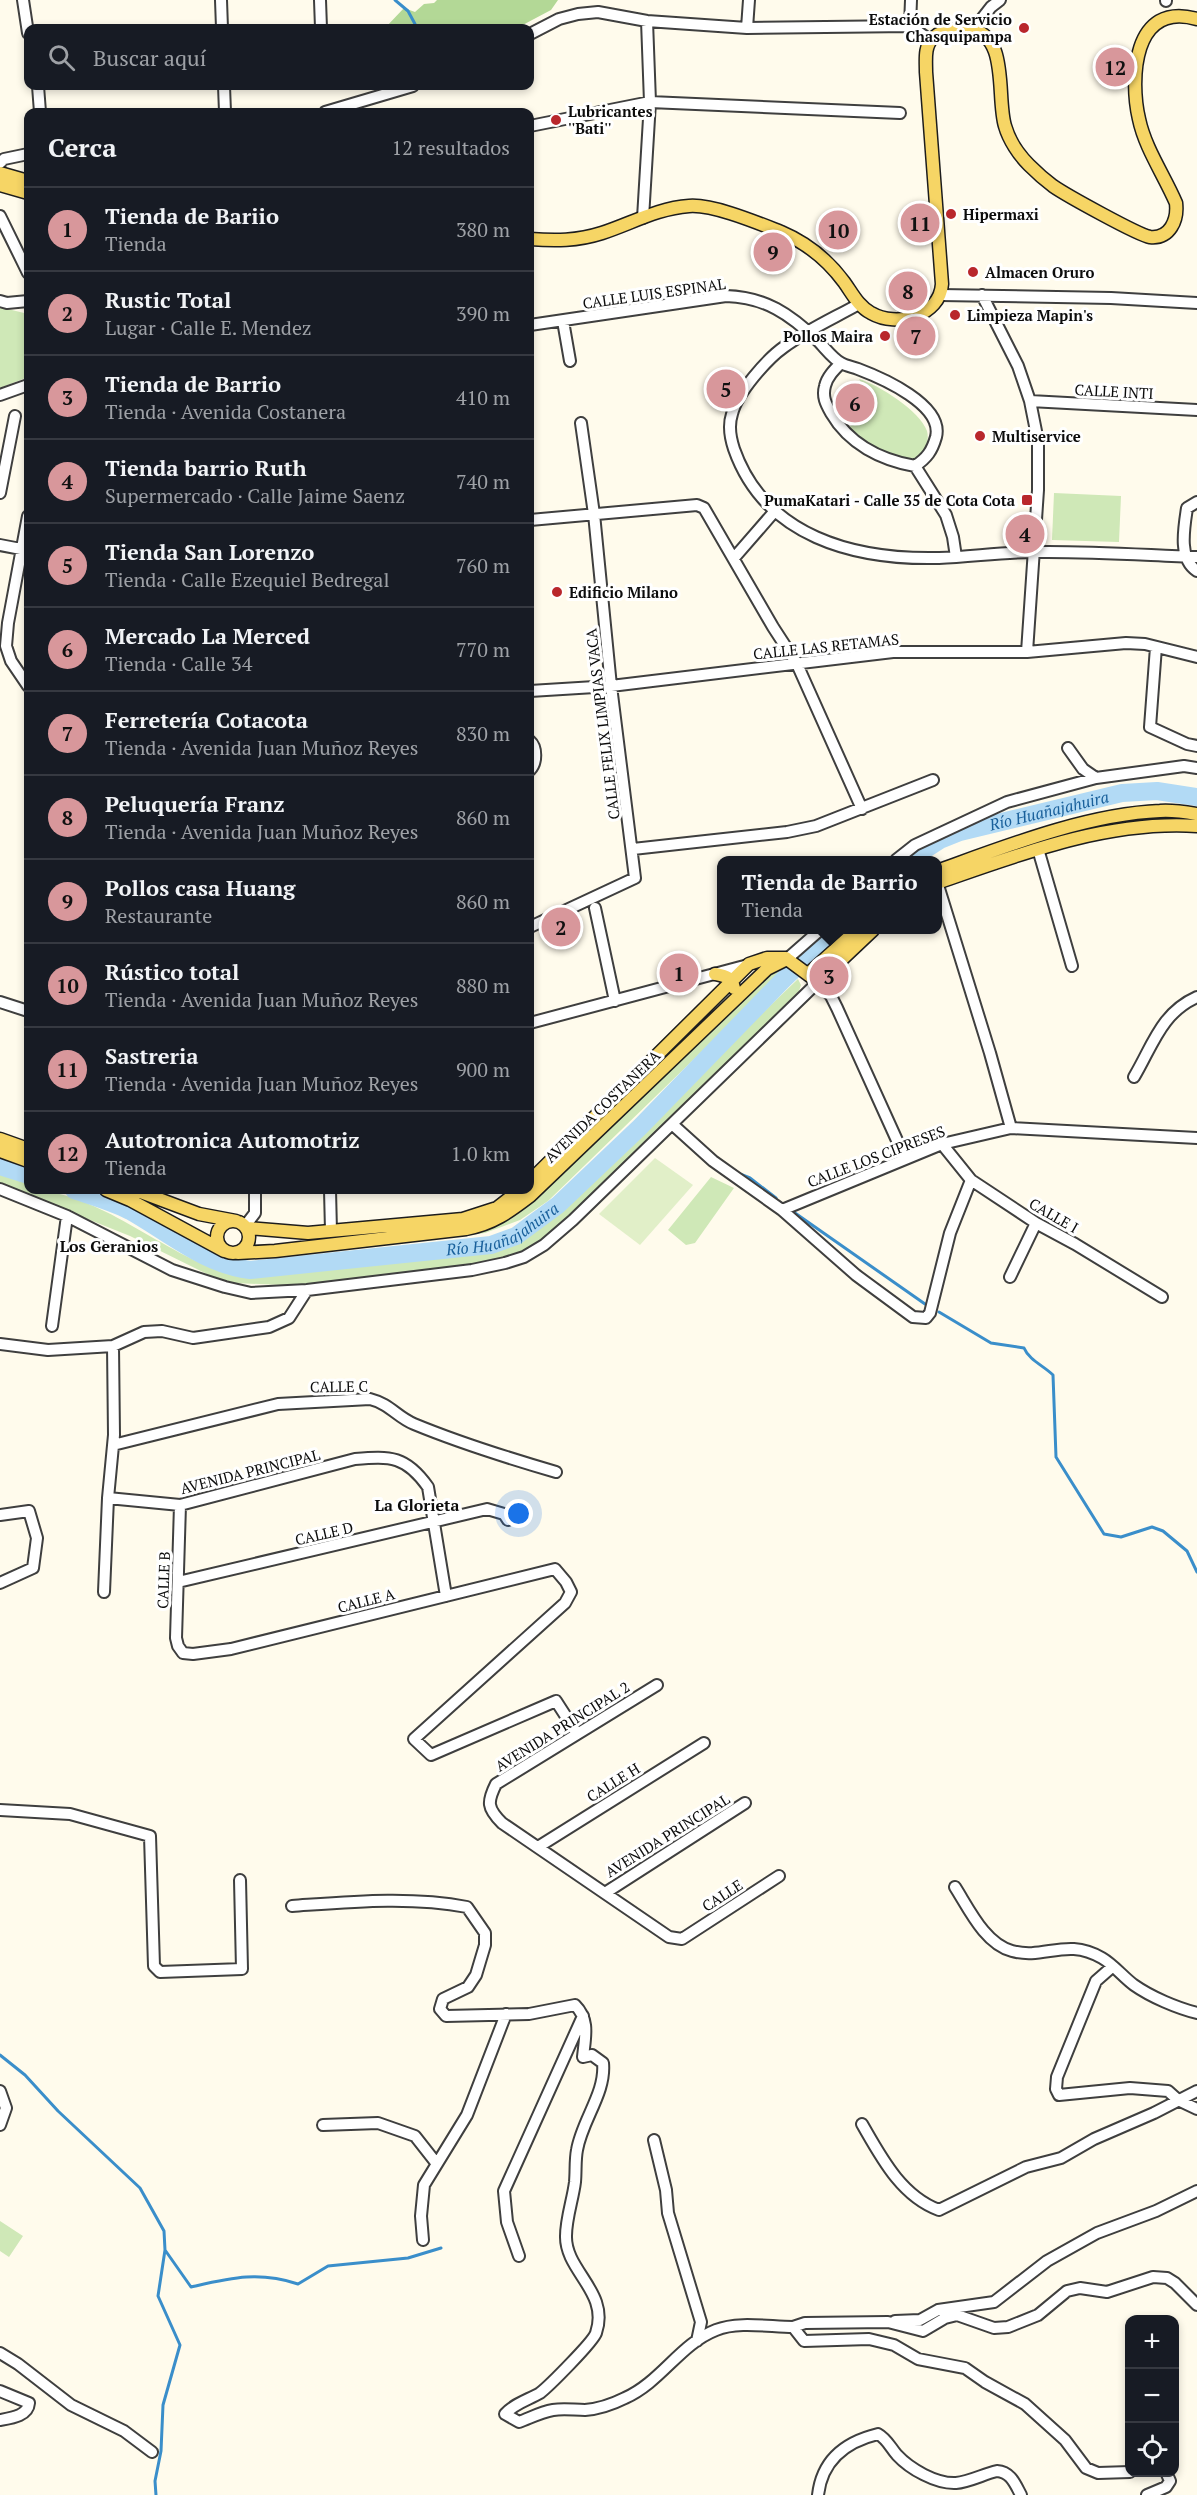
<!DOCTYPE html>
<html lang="es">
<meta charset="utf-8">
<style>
:root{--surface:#171b24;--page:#20242c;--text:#f1f3f6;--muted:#9ea1a6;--line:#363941;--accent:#d8979b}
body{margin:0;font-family:"PT Serif",serif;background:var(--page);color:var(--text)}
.controls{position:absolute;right:18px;bottom:18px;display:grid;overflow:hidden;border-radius:12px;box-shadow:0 3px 9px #0003}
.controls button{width:54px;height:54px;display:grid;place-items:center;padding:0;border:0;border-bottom:2px solid var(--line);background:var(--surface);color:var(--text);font:30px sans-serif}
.you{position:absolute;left:519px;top:1514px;width:21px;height:21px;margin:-15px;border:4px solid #fff;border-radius:50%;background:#1a73e8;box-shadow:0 0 0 9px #1a73e833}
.badge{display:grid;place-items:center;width:39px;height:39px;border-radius:50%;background:var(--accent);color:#111;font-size:20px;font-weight:700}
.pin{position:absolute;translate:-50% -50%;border:3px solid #fff;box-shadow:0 2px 6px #0006}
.popup{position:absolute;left:717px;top:856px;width:225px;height:78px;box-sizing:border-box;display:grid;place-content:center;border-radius:12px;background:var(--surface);filter:drop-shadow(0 2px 4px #0005);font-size:20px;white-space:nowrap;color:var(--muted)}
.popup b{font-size:22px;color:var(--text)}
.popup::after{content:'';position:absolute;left:50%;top:100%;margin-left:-12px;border:12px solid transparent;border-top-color:var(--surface)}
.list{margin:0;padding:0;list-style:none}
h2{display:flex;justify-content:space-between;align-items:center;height:78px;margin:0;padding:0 24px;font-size:26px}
h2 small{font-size:20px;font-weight:400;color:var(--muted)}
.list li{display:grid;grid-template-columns:39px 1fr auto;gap:18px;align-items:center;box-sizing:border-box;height:84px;padding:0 24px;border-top:2px solid var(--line)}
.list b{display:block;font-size:22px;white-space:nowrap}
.list p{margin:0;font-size:20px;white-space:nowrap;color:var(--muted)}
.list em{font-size:20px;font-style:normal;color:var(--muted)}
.icon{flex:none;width:33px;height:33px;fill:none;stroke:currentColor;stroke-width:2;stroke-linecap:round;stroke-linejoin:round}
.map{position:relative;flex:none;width:1197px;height:2495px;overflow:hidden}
.search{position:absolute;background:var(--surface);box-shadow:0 3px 9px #0003;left:24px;top:24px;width:510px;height:66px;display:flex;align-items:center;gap:15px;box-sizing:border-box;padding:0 21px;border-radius:12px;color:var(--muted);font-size:22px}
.panel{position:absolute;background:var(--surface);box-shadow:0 3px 9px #0003;left:24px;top:108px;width:510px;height:1086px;border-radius:12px}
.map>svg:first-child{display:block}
.green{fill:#cfe8b7}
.forest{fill:#b3d896}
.pitch{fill:#e1efc8}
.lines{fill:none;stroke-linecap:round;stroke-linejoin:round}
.stream{stroke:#3a8eca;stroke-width:3}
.river{stroke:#b2daf5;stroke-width:18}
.minor-casing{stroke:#3f3f3f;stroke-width:14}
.major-casing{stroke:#1d1d1d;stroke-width:15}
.minor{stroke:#fff;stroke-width:10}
.major{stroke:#f6d565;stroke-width:12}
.poi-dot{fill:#b9272c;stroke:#fff;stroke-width:2}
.labels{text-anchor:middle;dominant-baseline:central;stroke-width:6;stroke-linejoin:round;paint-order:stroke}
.poi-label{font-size:15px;font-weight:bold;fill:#0c0c0c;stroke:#fff;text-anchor:start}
.street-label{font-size:15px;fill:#0c0c0c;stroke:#fff}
.water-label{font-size:16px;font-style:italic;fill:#19609b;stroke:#fff}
.neighbourhood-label{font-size:16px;font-weight:bold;fill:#0c0c0c;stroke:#fff}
</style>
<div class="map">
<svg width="1197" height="2495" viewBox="0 0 1197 2495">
<rect width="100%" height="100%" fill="#fffbec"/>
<path class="green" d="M0 307 28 314V377L0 388Z
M859 379C879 385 920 411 927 431 931 446 918 464 902 462 897 461 889 458 885 456 872 449 860 436 849 427L876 409Z
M1054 493 1121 496 1119 542 1052 540Z
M788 956 797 959 548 1201 520 1220 485 1233 425 1241 426 1233 505 1219Z
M798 979 801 985 799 991 554 1236 532 1251 497 1263 304 1286 235 1283 215 1278 130 1236 0 1184V1171L28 1182V1190C94 1190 154 1246 213 1268 229 1274 246 1275 263 1276L486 1251C506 1245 524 1237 542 1224Z
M711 1177 734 1188 695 1243 686 1245 668 1230Z
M0 2221 23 2236 9 2257 0 2251Z"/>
<path class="forest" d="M437 0H558L551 10 517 28H385L404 8 415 12 424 4 434 3Z"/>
<path class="pitch" d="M655 1158 693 1185 640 1245 599 1214Z"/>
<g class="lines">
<path class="stream" d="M395 0 408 11 415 24
M740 1174 750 1178 776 1198
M795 1213 925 1304
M939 1312 991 1343 1024 1348C1029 1360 1044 1366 1053 1375L1056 1457 1104 1534 1121 1537 1152 1527 1163 1531 1187 1551 1197 1572
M0 2055 25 2075 58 2111 140 2188 164 2231 165 2250 158 2296 180 2345 163 2405 161 2451 155 2481 156 2495
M165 2250 191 2287C231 2278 258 2271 298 2284L328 2266 408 2258 441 2248"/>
<g class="river">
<path id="s1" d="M909 860 940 840 960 832 1122 793 1157 791 1197 797"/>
<path d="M0 1166 28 1175"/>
<path id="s2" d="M74 1190C92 1196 113 1202 130 1211 169 1233 205 1265 250 1270L491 1245 516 1236 558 1205 640 1127 783 980 835 930"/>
</g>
<g class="minor-casing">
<path id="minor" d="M23 0 28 33
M221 0 222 28
M320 0 321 28
M1166 1V0
M910 26 911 0
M747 28 749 0
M973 30 991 7 1000 0
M530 34 559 19 578 14 598 12 647 21 747 28 910 26 930 40
M38 86 40 112
M224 86 225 112
M325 112 413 86
M530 126 650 102 900 113
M0 163 4 159 28 154
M0 216 28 273
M643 218 650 102 647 21
M941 295 1111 298 1197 303
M982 295 1018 366 1030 401 1038 441V490L1027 652
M0 301 7 303 28 301
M859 304C834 318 807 330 784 347 767 359 737 393 732 414 728 426 730 437 734 449 765 537 854 560 939 558 970 557 1002 552 1034 552 1088 551 1143 555 1197 557
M563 321 570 361
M530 325 726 296C765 297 790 314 818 341 825 348 833 359 841 363 846 366 853 367 858 369 882 378 944 405 936 437 932 451 927 458 915 466 881 460 849 444 831 413 826 404 822 397 825 386 827 377 834 370 841 363
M0 395 28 385
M1030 401 1197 410
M915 466 946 515 953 537 956 557
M0 493 15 416
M1197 502 1187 508C1184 528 1178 559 1197 571
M28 516 8 623 6 646 11 661 28 686
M530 520 697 505 704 508 773 627 797 664 862 809
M0 545 26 550
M734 558 774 512
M1156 647 1150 727 1187 744 1197 746
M530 691 611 686 893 652H1027L1126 643 1145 644 1197 657
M530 741C537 747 537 763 530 770
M1068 748 1083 769 1096 778
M633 849 787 832 816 826 933 780
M1038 849 1072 966
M896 860 915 845 1007 802 1096 778 1184 766 1197 768
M937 882 990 1053 1011 1128
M595 908 615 1001
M530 927 635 878 611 686 594 514 581 423
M787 959 820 930
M0 1002 28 1011
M530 1023 748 965
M1134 1077C1153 1045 1161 1013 1197 997
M672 1124 713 1161 782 1210 856 1275 913 1317 926 1318 930 1313 950 1233 971 1180
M942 1144 971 1180 1036 1223 1075 1244 1162 1297
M0 1189 67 1216 172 1270 225 1287 251 1293 307 1290 472 1270 505 1263 524 1257 544 1245 573 1220 818 982 831 996 837 1008 905 1158
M330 1190 331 1231
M782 1210 942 1144 1011 1128 1197 1138
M245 1226 255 1213V1190
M1010 1277 1036 1223
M52 1326 67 1216
M0 1344 48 1350 113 1346 144 1332 162 1331 193 1338 269 1327 289 1318 307 1290
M113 1346 114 1435 108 1498 180 1505 355 1459C391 1456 406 1456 428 1487L446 1596
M113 1445 278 1404 370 1399C390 1404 397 1417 414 1424 460 1443 508 1458 556 1472
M180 1505 176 1638 178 1646 183 1653 193 1654 231 1649 555 1569 566 1582 571 1592 565 1603 414 1739 431 1755 556 1701 576 1732
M0 1515 29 1511 37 1538 33 1568 0 1583
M178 1582 487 1509 504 1514 508 1520
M104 1592 108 1498
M657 1685 496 1784C487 1802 487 1808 502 1823L669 1937 682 1939 779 1876
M0 1810 70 1814 150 1836 154 1966 160 1972 242 1969 240 1880
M538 1847 704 1743
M955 1887C969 1909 985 1944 1012 1951 1045 1960 1066 1937 1102 1958 1114 1965 1123 1977 1134 1985 1151 1997 1177 2008 1197 2013
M605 1893 745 1803
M292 1906C349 1902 410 1896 467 1907L485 1933V1945L476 1975 468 1987 443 1999 440 2009 446 2016 529 2014 575 2005C590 2020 585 2037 583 2057L592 2055 603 2063C606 2093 582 2120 577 2150 575 2160 576 2171 575 2182 573 2199 566 2218 566 2236 565 2271 610 2292 596 2333 593 2342 549 2386 540 2393 528 2400 515 2403 505 2414L519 2422C530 2418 541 2412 553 2410 564 2408 574 2410 585 2410 598 2409 613 2404 625 2398 661 2382 680 2344 716 2330 738 2321 770 2327 793 2327
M1112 1967 1096 1981 1057 2077 1056 2089 1059 2095 1130 2088 1168 2091 1178 2100 1197 2109
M0 2091 6 2108 0 2125
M862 2124C881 2157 901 2196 939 2210L1026 2167 1061 2158 1094 2139 1154 2113 1197 2091
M323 2125 378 2123 415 2136 437 2164
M654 2140 666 2190 668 2213 701 2322 697 2341
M423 2240 421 2216 424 2185 467 2115 506 2014
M519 2256 507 2222 504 2191 583 2016
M895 2321 920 2320 938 2310 994 2302 1047 2261 1097 2233 1156 2211 1197 2191
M0 2353 18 2364 71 2405 124 2431 152 2452
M0 2391 29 2403C28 2416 11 2418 0 2420
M1130 2472 1098 2473 1086 2468 1065 2440 1025 2404 985 2382 965 2368 918 2359 894 2345 869 2339 804 2341 793 2327 805 2323 888 2322 923 2331 945 2318 957 2315 994 2328 1008 2327 1038 2315 1067 2291 1080 2288 1107 2292 1153 2277 1167 2278 1175 2283 1197 2305
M818 2495C822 2460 845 2442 878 2434 887 2439 890 2447 897 2455 910 2469 936 2484 956 2483 969 2482 984 2474 997 2471 1011 2472 1015 2484 1021 2495
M1147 2495 1166 2487 1170 2481 1166 2472"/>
</g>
<g class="major-casing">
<path id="major" d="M0 173 28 181
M0 185 28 193
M530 239C555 241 577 241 602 233 630 224 658 208 689 206 713 204 758 223 781 232 807 243 827 259 844 282 852 293 858 306 871 313 897 328 940 316 942 284L926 72C926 60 924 46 933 38 943 29 956 28 968 29 1010 33 996 97 1005 126 1009 140 1019 155 1029 165 1036 172 1045 180 1053 186 1066 195 1138 235 1150 237 1170 239 1178 220 1176 203 1164 175 1145 148 1139 119 1130 81 1132 0 1197 19
M937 871C1006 846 1087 814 1160 811 1172 810 1185 812 1197 814
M937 883C1020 854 1108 820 1197 826
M787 959 818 982 873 930
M715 974C725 976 732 977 734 988
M808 974 857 930
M0 1139 28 1149
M0 1151 28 1161
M530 1181 749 964 767 958H786
M106 1190 130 1200 224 1251
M135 1190 199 1214 236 1221
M217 1237a16 16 0 1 1 32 0a16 16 0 1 1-32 0Z
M248 1228 308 1233 463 1219 497 1208 520 1190
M238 1253 275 1251 466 1229C493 1224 509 1212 530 1196L767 969 787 959"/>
</g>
<use href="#minor" class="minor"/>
<use href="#major" class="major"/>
</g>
<g class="poi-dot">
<circle cx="1024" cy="28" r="6"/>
<circle cx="556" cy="120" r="6"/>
<circle cx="951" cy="214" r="6"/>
<circle cx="973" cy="272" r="6"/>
<circle cx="955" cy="315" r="6"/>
<circle cx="885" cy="336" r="6"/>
<circle cx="980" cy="436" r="6"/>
<rect x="1021" y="494" width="12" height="12" rx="3"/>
<circle cx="557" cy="592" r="6"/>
</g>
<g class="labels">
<g class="poi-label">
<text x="1012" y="19" text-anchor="end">Estación de Servicio<tspan x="1012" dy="17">Chasquipampa</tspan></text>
<text x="568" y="111">Lubricantes<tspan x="568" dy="17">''Bati''</tspan></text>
<text x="963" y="214">Hipermaxi</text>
<text x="985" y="272">Almacen Oruro</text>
<text x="967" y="315">Limpieza Mapin's</text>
<text x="873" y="336" text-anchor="end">Pollos Maira</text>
<text x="992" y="436">Multiservice</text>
<text x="1015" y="500" text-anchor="end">PumaKatari - Calle 35 de Cota Cota</text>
<text x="569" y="592">Edificio Milano</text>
</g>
<g class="street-label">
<text transform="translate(654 293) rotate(-8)">CALLE LUIS ESPINAL</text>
<text transform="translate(1114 391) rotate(3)">CALLE INTI</text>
<text transform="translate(826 646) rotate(-6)">CALLE LAS RETAMAS</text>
<text transform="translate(602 724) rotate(-97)">CALLE FELIX LIMPIAS VACA</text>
<text transform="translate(602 1106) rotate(-44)">AVENIDA COSTANERA</text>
<text transform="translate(876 1156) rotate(-21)">CALLE LOS CIPRESES</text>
<text transform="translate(1054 1215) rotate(30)">CALLE I</text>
<text transform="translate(339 1386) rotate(-1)">CALLE C</text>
<text transform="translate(250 1471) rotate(-14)">AVENIDA PRINCIPAL</text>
<text transform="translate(324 1533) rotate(-13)">CALLE D</text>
<text transform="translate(163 1580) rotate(-88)">CALLE B</text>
<text transform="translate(366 1600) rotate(-14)">CALLE A</text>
<text transform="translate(562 1726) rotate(-32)">AVENIDA PRINCIPAL 2</text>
<text transform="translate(613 1782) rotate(-32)">CALLE H</text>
<text transform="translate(667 1835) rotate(-32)">AVENIDA PRINCIPAL</text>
<text transform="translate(722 1895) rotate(-33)">CALLE</text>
</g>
<g class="water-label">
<text stroke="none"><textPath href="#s1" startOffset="150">Río Huañajahuira</textPath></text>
<text stroke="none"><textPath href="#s2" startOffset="453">Río Huañajahuira</textPath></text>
</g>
<g class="neighbourhood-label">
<text x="109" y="1246">Los Geranios</text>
<text x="417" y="1505">La Glorieta</text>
</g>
</g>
</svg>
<div class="controls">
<button>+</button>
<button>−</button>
<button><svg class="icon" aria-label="locate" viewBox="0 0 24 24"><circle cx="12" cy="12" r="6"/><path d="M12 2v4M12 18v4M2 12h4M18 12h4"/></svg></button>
</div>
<div class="you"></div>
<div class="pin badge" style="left:679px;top:973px">1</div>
<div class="pin badge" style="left:561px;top:927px">2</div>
<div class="pin badge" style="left:829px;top:976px">3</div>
<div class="popup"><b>Tienda de Barrio</b>Tienda</div>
<div class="pin badge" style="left:1025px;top:534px">4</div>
<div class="pin badge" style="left:726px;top:389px">5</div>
<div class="pin badge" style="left:855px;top:403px">6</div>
<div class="pin badge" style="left:916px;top:336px">7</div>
<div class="pin badge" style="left:908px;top:291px">8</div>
<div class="pin badge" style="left:773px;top:252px">9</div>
<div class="pin badge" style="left:838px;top:230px">10</div>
<div class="pin badge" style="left:920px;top:223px">11</div>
<div class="pin badge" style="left:1115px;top:67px">12</div>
<div class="search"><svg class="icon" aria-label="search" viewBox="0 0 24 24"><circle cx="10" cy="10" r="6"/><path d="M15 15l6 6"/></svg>Buscar aquí</div>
<section class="panel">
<h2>Cerca<small>12 resultados</small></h2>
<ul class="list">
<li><span class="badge">1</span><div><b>Tienda de Bariio</b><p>Tienda</p></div><em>380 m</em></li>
<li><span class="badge">2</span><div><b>Rustic Total</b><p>Lugar · Calle E. Mendez</p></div><em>390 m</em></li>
<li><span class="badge">3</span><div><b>Tienda de Barrio</b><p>Tienda · Avenida Costanera</p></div><em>410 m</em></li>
<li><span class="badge">4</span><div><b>Tienda barrio Ruth</b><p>Supermercado · Calle Jaime Saenz</p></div><em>740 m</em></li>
<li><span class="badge">5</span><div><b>Tienda San Lorenzo</b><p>Tienda · Calle Ezequiel Bedregal</p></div><em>760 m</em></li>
<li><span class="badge">6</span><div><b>Mercado La Merced</b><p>Tienda · Calle 34</p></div><em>770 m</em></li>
<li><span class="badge">7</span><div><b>Ferretería Cotacota</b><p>Tienda · Avenida Juan Muñoz Reyes</p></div><em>830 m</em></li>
<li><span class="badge">8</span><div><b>Peluquería Franz</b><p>Tienda · Avenida Juan Muñoz Reyes</p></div><em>860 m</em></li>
<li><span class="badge">9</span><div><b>Pollos casa Huang</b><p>Restaurante</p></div><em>860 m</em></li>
<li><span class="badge">10</span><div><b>Rústico total</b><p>Tienda · Avenida Juan Muñoz Reyes</p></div><em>880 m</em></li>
<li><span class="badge">11</span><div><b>Sastreria</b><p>Tienda · Avenida Juan Muñoz Reyes</p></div><em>900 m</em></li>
<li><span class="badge">12</span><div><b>Autotronica Automotriz</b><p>Tienda</p></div><em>1.0 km</em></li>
</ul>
</section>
</div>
